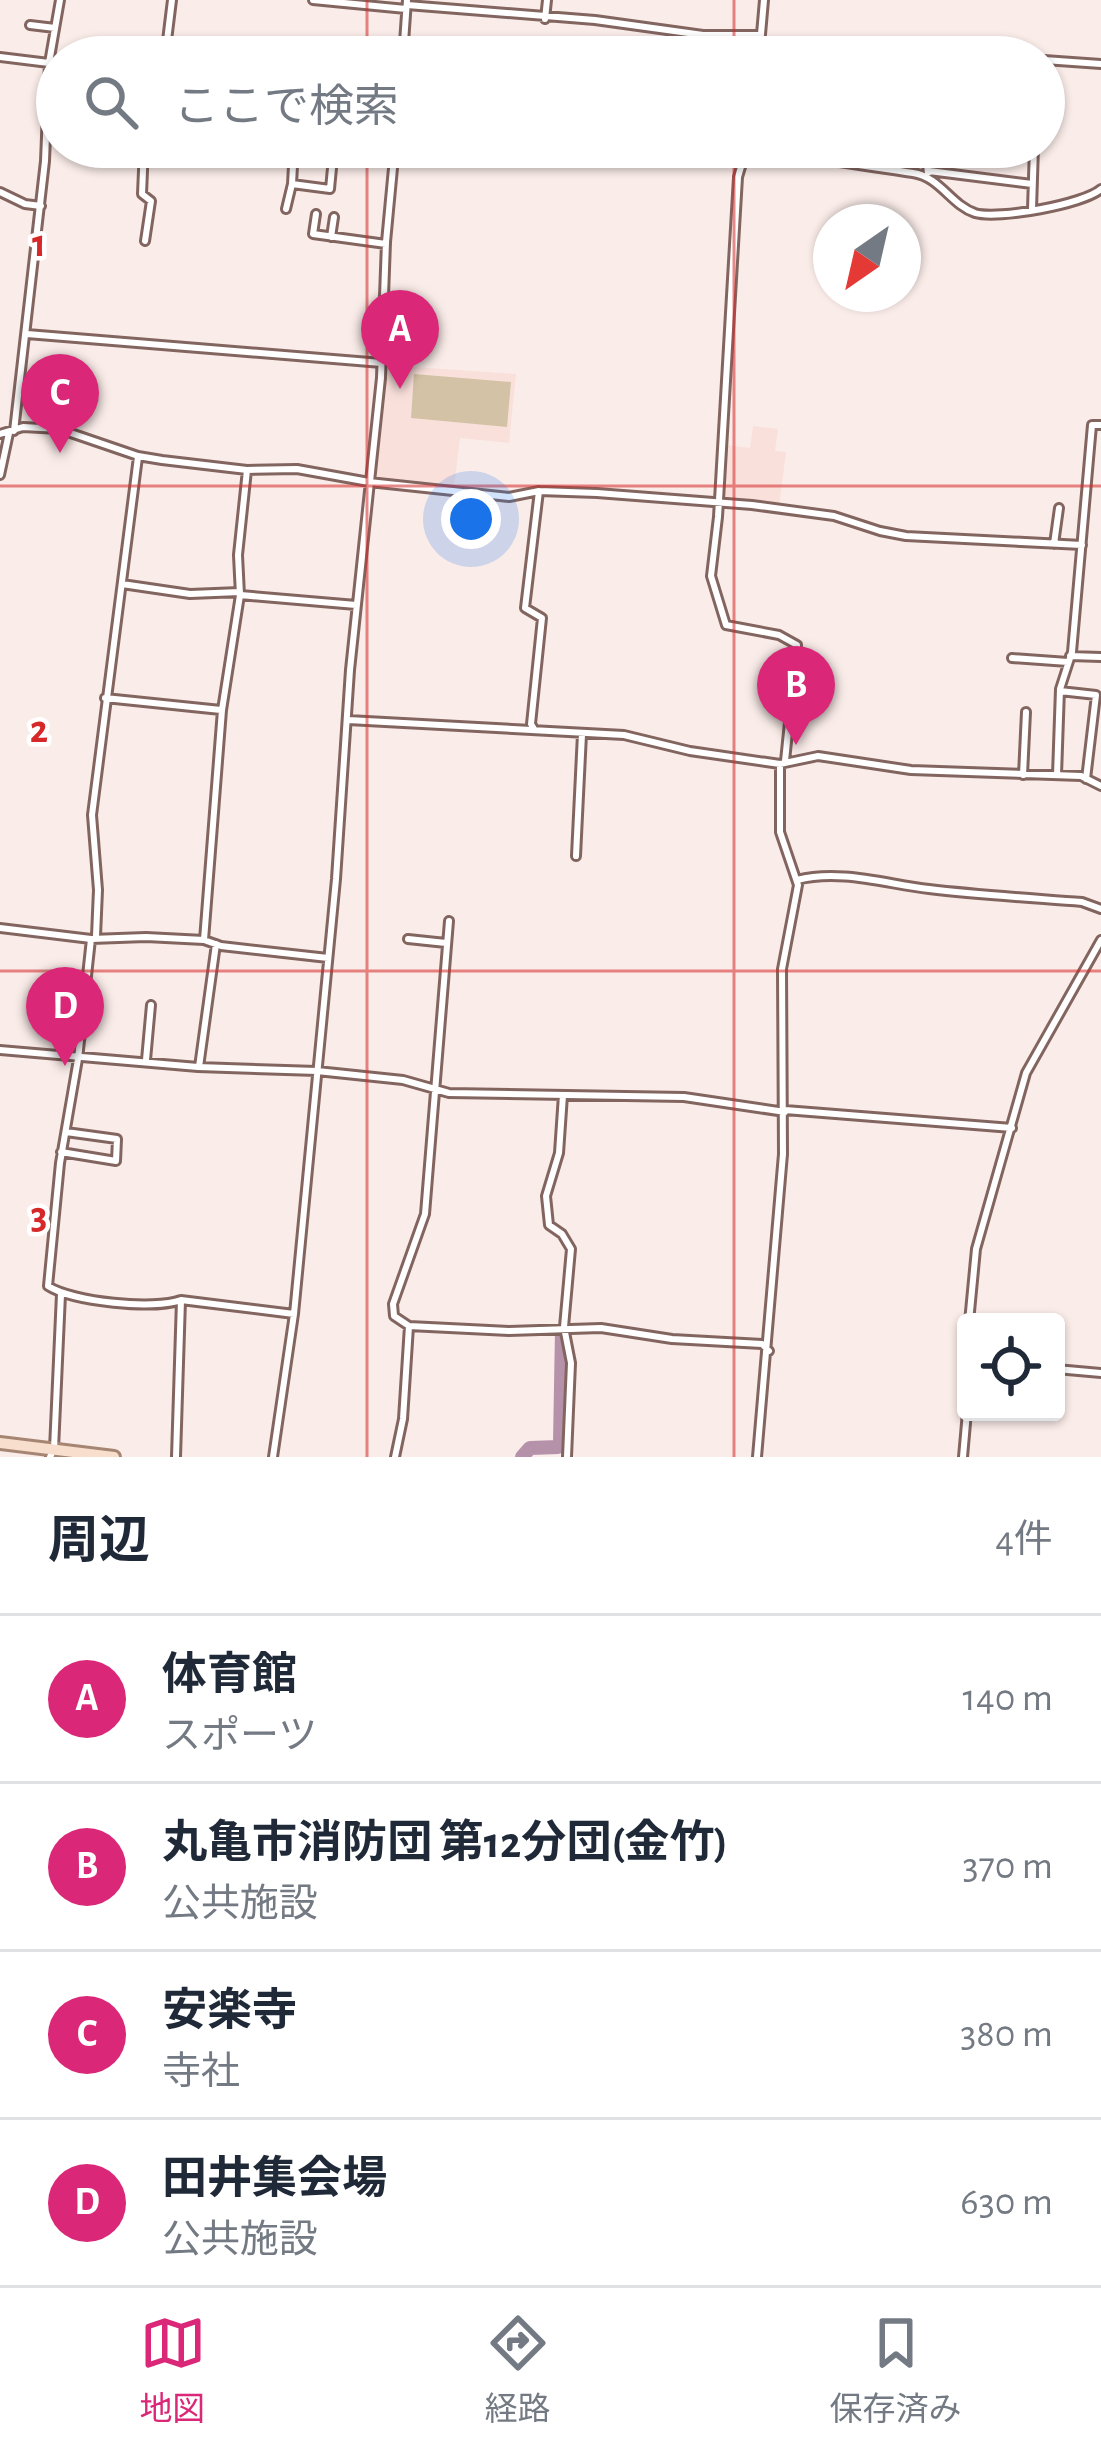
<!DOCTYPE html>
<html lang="ja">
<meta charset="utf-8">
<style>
:root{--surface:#fff;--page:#f2f2f3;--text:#1f2937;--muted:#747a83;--line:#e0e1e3;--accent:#db2777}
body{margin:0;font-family:"Alegreya Sans","Noto Sans JP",sans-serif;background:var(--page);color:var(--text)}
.controls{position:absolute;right:36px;bottom:36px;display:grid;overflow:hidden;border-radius:12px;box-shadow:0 3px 9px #0004}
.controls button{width:108px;height:108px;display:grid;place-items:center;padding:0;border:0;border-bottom:3px solid var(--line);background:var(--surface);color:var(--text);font:60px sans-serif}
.compass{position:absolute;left:813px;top:204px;width:108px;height:108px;border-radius:50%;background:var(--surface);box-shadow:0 3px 9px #0004;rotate:214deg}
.you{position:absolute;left:471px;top:519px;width:42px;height:42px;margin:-30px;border:9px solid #fff;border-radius:50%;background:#1a73e8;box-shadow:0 0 0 18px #1a73e833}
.badge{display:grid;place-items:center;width:78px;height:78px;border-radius:50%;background:var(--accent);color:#fff;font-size:39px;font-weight:700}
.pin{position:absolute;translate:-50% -99px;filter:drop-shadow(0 3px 6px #0008)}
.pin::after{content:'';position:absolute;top:63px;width:42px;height:36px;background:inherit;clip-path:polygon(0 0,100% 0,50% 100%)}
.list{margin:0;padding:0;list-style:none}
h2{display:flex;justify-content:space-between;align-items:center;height:156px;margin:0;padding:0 48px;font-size:51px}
h2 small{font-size:39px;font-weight:400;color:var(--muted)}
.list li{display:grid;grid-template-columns:78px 1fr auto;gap:36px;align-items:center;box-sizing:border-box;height:168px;padding:0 48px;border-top:3px solid var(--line)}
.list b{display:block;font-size:45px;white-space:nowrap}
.list p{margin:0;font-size:39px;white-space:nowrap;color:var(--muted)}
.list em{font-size:39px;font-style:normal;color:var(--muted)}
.icon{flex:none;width:66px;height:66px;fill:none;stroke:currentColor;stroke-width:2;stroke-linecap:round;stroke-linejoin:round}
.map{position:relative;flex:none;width:1101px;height:1457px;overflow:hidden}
.search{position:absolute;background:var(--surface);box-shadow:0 3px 9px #0004;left:36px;right:36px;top:36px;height:132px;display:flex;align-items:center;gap:30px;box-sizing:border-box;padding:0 42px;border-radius:66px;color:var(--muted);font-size:45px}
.sheet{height:828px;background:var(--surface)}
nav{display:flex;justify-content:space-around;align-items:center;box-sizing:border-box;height:168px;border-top:3px solid var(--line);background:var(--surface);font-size:33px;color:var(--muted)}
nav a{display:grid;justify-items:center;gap:6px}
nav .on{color:var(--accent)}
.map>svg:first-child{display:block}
.built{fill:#fae0db}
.green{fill:#d3c2a5}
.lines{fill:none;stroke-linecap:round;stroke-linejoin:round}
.river{stroke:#b691aa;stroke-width:14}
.minor-casing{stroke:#836560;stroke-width:12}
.primary-casing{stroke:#a68673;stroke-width:16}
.minor{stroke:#fff;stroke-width:6}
.primary{stroke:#f8decd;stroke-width:10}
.grid{fill:none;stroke:#d62828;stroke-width:3;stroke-opacity:0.55}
.grid-label{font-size:39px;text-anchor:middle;font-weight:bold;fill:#d62828;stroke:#fff;stroke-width:9;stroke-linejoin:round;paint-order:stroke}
</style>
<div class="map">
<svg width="1101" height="1457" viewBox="0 0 1101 1457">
<rect width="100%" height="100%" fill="#faece9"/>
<path class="built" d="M384 365 516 374 509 443 460 438 454 487 371 477Z
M753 426 778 429 775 451 786 452 779 507 720 499 726 445 750 448Z"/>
<path class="green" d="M414 374 511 382 507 427 411 418Z"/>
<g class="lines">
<path class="river" d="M522 1457 530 1448 558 1447 560 1442 562 1330"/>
<g class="minor-casing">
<path id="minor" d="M313 0 406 9
M407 5 595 20 703 35H760
M545 19 547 0
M30 25 55 28
M935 50 1011 57
M0 57 49 63
M165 57 172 0
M403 57 407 0
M759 57 764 0
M1044 60 1101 64
M144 147 142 194 151 201 145 241
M747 147 738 177 718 517 711 576 726 625 779 635 797 645 785 761
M757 147C809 159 861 165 913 173 940 177 951 205 975 213 998 220 1084 204 1101 189
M925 147 928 173
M929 171 1032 184
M292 184 294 147
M0 192 25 204 41 206
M286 209 292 184 330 189 334 147
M1032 209 1034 147
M316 214 313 234 386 244
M331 237 334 217
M27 334 382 363
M14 431 45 161 49 63 60 0
M0 434 23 427 59 429 138 456 162 460 247 470 297 469 369 482 509 497 539 491 597 493 752 505 834 516 880 531 906 536 1082 545
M0 475 9 433
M1054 544 1059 508
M122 584 190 594 240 592
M240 595 356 605
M1070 656 1101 657
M1012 658 1068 662
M1060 691 1096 695 1086 779
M105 698 221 710
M348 720 624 735 690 751 780 764 818 756 911 770 1081 776 1101 786
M534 729 531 724 542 618 525 608 539 491
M1023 775 1026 712
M1057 775 1060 689 1072 652 1092 425H1101
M576 856 582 734
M797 880C840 869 886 884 929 889 980 895 1031 898 1082 902L1101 909
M449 921 425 1214 393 1304 394 1316 409 1326 509 1331 601 1328 672 1339 762 1344 769 1351
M0 928 91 939 146 937 204 940 221 946 328 958
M96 936 98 890 92 815 138 457
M91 939 78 1059 60 1163 48 1286C73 1302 154 1310 181 1300L294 1314
M408 939 446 943
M204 940 222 710 240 595 238 555 247 470
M50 1000 84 1003
M0 1050 198 1067 317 1071 403 1080 449 1093 684 1097 785 1112
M146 1060 151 1005
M199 1067 216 944
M563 1095 559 1153 546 1196 549 1225 562 1234 571 1249 564 1327 571 1363 567 1457
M785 1110 1012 1128
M61 1152 116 1161 117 1139 66 1132
M969 1322 976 1249 1026 1073 1101 940
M1056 1369 1101 1373
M50 1457 54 1449 61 1294
M176 1457 181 1300
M273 1457 294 1314 336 879 350 670 381 378 386 242 395 147
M395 1457 403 1419 409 1326
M757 1457 783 1154 782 969 798 885 780 832V764
M963 1457 967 1412"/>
</g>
<g class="primary-casing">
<path id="primary" d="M0 1443 114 1457"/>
</g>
<use href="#minor" class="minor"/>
<use href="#primary" class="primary"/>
</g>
<path class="grid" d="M367 0V57M734 0V57M367 147V1457M734 147V1457M0 486H1101M0 971H1101"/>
<g class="grid-label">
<text x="39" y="256">1</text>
<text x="39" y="742">2</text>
<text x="39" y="1228">3</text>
</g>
</svg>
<div class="controls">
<button><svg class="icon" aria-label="locate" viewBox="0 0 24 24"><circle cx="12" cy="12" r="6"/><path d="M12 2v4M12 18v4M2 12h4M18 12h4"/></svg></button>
</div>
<svg class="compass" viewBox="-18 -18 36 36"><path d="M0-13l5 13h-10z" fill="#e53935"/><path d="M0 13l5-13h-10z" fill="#747a83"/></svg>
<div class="you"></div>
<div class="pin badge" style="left:400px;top:389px">A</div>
<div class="pin badge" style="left:796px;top:745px">B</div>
<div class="pin badge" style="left:60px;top:453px">C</div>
<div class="pin badge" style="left:65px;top:1066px">D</div>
<div class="search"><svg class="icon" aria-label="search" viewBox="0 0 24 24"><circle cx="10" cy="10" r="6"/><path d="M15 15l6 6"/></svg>ここで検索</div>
</div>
<section class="sheet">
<h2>周辺<small>4件</small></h2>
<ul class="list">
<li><span class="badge">A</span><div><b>体育館</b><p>スポーツ</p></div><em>140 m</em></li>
<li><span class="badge">B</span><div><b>丸亀市消防団 第12分団(金竹)</b><p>公共施設</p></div><em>370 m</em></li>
<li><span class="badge">C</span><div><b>安楽寺</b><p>寺社</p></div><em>380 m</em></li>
<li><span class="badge">D</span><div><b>田井集会場</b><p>公共施設</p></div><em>630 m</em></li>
</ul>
</section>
<nav>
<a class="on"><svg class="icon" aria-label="map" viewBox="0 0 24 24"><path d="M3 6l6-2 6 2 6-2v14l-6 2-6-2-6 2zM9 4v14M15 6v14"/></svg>地図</a>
<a><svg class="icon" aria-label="directions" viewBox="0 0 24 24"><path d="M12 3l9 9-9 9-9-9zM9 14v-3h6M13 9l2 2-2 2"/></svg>経路</a>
<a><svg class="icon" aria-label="saved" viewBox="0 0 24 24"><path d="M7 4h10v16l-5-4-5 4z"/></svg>保存済み</a>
</nav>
